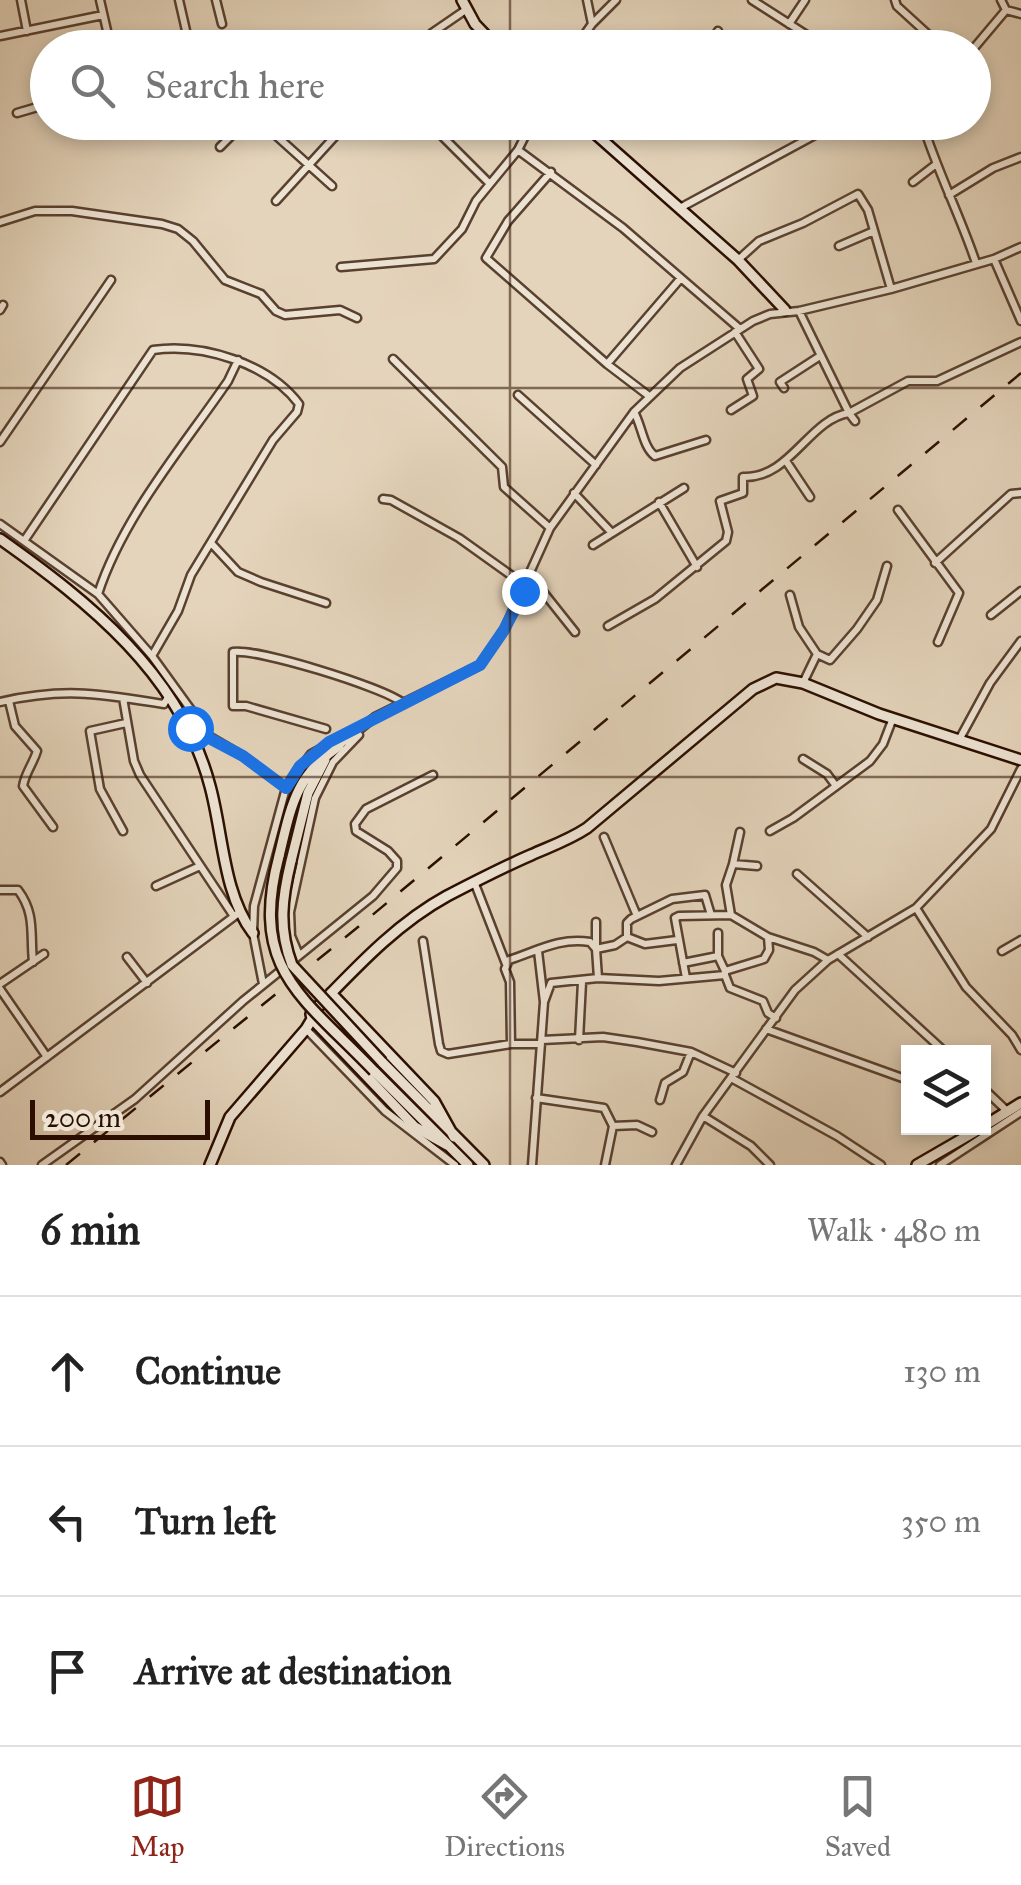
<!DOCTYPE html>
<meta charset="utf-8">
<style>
:root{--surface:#fff;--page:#f2f2f2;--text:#222;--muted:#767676;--line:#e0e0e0;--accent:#8f2418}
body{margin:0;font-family:"IM FELL Great Primer",serif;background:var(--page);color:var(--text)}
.controls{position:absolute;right:30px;bottom:30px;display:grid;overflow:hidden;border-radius:0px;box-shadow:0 5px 15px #0003}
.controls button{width:90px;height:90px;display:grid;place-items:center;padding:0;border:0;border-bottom:2px solid var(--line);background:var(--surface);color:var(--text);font:50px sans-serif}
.scale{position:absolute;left:30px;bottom:25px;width:180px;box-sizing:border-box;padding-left:10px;border:5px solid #2b0e00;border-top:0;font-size:28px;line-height:35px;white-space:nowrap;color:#2b0e00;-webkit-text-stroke:8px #ede3d3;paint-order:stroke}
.stop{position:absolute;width:30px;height:30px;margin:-22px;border:8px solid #1a73e8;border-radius:50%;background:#fff}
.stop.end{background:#1a73e8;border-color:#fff;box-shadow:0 2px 10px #0008}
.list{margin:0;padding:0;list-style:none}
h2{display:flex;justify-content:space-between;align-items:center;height:130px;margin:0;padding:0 40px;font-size:42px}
h2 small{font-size:32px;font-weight:400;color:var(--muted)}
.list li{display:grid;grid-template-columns:65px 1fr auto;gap:30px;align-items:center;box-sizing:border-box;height:150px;padding:0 40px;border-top:2px solid var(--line)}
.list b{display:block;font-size:38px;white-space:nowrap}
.list em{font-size:32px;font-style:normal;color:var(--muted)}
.icon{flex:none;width:55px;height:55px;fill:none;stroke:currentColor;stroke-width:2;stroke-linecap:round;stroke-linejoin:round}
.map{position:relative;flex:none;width:1021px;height:1165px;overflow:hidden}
.search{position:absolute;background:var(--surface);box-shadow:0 5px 15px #0003;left:30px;right:30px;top:30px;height:110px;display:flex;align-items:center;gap:25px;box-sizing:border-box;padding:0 35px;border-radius:55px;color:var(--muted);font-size:38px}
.sheet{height:580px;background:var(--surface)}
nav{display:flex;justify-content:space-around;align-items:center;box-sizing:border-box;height:140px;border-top:2px solid var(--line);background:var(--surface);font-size:28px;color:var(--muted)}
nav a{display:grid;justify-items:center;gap:5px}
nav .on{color:var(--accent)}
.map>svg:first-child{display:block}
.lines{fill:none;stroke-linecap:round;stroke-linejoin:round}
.street-casing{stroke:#59402f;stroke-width:11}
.secondary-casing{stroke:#2b0e00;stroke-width:14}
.street{stroke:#ede3d3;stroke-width:6}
.secondary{stroke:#ede3d3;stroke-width:9}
.rail{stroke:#2b0e00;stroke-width:2.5;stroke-dasharray:18 18;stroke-linecap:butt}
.secondary-bridge-casing{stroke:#2b0e00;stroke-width:14;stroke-linecap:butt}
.secondary-bridge{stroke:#ede3d3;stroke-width:9}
.route{stroke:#1a73e8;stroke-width:12}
.grid{fill:none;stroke:#2b0e00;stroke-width:2.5;stroke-opacity:0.55}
</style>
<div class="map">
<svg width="1021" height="1165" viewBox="0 0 1021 1165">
<rect width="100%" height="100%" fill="#e4d4bb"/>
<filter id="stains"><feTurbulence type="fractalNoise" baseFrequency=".002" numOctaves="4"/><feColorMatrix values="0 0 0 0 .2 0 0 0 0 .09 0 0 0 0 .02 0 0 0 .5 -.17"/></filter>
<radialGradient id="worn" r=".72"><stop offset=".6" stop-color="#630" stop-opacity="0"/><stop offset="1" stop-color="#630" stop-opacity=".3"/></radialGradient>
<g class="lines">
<g class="street-casing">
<path id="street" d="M21 0 27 31
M100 0 111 48
M179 0 190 48
M216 0 222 24
M587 0 592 24
M752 0 827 48
M895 0 897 6 943 48
M1001 0 1006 10 1021 14
M789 24 805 0
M0 36 103 15
M344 40 350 48
M418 48 432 33 467 9
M575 48 592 24 616 0
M707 48 718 31
M974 48 1006 10
M17 113 48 104
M261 122 332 186
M428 122 488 182
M922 122C937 171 960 215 976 263
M220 147 245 122
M518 150 623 228 740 329
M551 172 508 221 486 258 607 364 649 396
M913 182 935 165
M949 195 993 168 1021 157
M276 201 348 122
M680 208 839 122
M0 222 35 211H72L162 224 178 229 193 241 225 280 261 294 276 311 285 315 340 310 357 318
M839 246 874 231
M994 259 1021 321
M738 260 759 241 803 223 858 194 868 210 891 289
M341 267 434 259 462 229 476 201 518 150 532 122
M0 310 3 305
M799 311 849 413 908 381H937L1021 342
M393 359 502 467 504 487 550 528
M607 364 681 278
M784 388 780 382 820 356
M518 395 596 465
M731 410 753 396 747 379 759 369 735 332
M634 412C642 426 643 447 655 456L706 440
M0 442 111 280
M786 461 810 497
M574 493 612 533
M383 499 391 500 459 538 526 586
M659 502 697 567
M898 510 959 593 938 642
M0 524 98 594 152 656 194 714 200 731 190 728
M24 541 153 350C202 343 268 363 299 404L297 412 273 440 191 575 178 611 152 656
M212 544 238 572 261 582 326 603
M593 545 684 488
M935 563 1011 494 1021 493
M525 591 540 588 575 632
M98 594C123 517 182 448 228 381L238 360
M790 595 799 627 817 654 803 683
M991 615 1021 591
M608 626 655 599 726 541 728 532 720 501 743 493V477C790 479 809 419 849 413L855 421
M817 654 830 660 857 629 877 600 887 566
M123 698 134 761 140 775 233 915
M9 701 15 726 37 751C33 764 25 773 23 786L53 827
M0 702C65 687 100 694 164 704L168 697
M326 729 246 706H233V652C256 648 383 687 403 703
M200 731 243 756 286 788
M959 740 990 683 1021 641
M339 746 375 717 480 665 504 630 550 528 634 412 680 368 753 321 770 314 799 311 891 289 994 259 1021 247
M803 759 827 774 836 786
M123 831 100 789 90 731 126 723
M770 831 793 818 870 761 883 744 893 718
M604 837 637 916
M733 864 740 832
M797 874 868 937
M475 884 506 964
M156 886 200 866
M0 890H18C36 914 30 934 33 962
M916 908 966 987 1012 1035 1021 1050
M731 915 726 885 733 864 757 866
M718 933V956
M627 937 645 944 677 940
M423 941 439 1044 441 1051 448 1054 511 1044H540L542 1040 603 1037 637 1042 691 1052 736 1073
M596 945V922
M596 949 615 945 627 937V923L631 919 672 899 705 895 711 915
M1002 951 1021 940
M838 954 945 1052
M299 955 291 936 290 912 315 798 333 762 359 735
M127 957 147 983
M683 963 718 956 725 971
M725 975V971L764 959 769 950 768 937
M686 978 675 918 679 916 731 915 768 937 814 952 828 960
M0 984 44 954
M263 984 253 933 254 906 286 788 311 754 353 731
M0 989 47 1057
M544 1002 551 983 598 978 659 981 725 975 730 988 763 1001 768 1013 776 1018
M306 1029 385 1111 455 1165
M766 1029 908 1080
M579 1040 582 982
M511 1044 510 982 505 969 509 960C537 951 560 937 590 942L596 949 598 978
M733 1079 837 1136 881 1165
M984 1089 1008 1112
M0 1092 240 912
M536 1098 604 1108 613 1126
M660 1100 665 1083 683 1072 691 1052
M703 1116 751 1146 770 1165
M0 1162 2 1165
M42 1165 135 1099 243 1001 373 896 397 868V861L388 851 356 831 355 824 366 809 433 775
M532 1165 544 1002 538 951
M605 1165 613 1126 637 1125 652 1132
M676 1165 703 1116 795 990 828 960 916 908 991 829 1021 769
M940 1165 1021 1112"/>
</g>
<g class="secondary-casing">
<path id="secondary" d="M462 0 475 24 498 48
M582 122 738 260 785 310
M0 539C89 602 181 675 210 786 223 833 223 894 253 933
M279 856C291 807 295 776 339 746
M291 861 308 793 325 760
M331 993 434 1101 454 1137
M312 1019 415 1127 447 1145
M382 1062 484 1165
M374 1071 468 1165
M984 1126 1021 1103
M210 1165 230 1117 306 1029 312 1019 311 1014C353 971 394 925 447 896 474 882 503 867 531 855 551 846 569 840 587 828L753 689 776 678 803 683 879 714 1021 760
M917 1165 981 1128"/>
</g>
<use href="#street" class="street"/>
<use href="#secondary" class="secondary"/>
<path class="rail" d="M66 1165 358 927 1021 373"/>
<g class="secondary-bridge-casing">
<path id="secondary-bridge" d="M279 856C249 970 302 996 374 1071
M291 861C282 898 278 928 292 965L382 1062"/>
</g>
<use href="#secondary-bridge" class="secondary-bridge"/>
</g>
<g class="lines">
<path class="route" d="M190 728 243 756 286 788 300 766 329 742 480 665 504 630 524 591"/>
</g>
<path class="grid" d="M510 0V48M510 122V1165M0 388H1021M0 777H1021"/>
<rect width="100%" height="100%" filter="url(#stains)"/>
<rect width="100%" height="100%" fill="url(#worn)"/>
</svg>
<div class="controls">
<button><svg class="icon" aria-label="layers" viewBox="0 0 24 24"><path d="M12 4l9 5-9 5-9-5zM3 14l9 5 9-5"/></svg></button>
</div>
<div class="scale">200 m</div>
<div class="stop" style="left:190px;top:728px"></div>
<div class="stop end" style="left:524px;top:591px"></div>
<div class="search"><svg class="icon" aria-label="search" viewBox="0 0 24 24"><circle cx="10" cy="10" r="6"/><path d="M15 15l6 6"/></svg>Search here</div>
</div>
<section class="sheet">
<h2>6 min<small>Walk · 480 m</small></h2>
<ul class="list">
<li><svg class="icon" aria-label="ahead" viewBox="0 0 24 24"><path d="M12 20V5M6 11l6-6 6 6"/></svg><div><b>Continue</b></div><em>130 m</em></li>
<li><svg class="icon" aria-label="left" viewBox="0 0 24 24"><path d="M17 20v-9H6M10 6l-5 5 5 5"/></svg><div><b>Turn left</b></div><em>350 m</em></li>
<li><svg class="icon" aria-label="arrive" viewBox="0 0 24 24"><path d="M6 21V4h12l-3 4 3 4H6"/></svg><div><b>Arrive at destination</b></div></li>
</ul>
</section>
<nav>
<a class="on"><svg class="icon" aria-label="map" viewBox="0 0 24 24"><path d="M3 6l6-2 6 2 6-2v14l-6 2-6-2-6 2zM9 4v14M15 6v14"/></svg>Map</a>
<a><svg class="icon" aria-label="directions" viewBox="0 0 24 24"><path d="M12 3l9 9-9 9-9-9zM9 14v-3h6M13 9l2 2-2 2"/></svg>Directions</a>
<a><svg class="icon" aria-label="saved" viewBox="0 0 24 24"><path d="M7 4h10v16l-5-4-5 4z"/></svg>Saved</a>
</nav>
